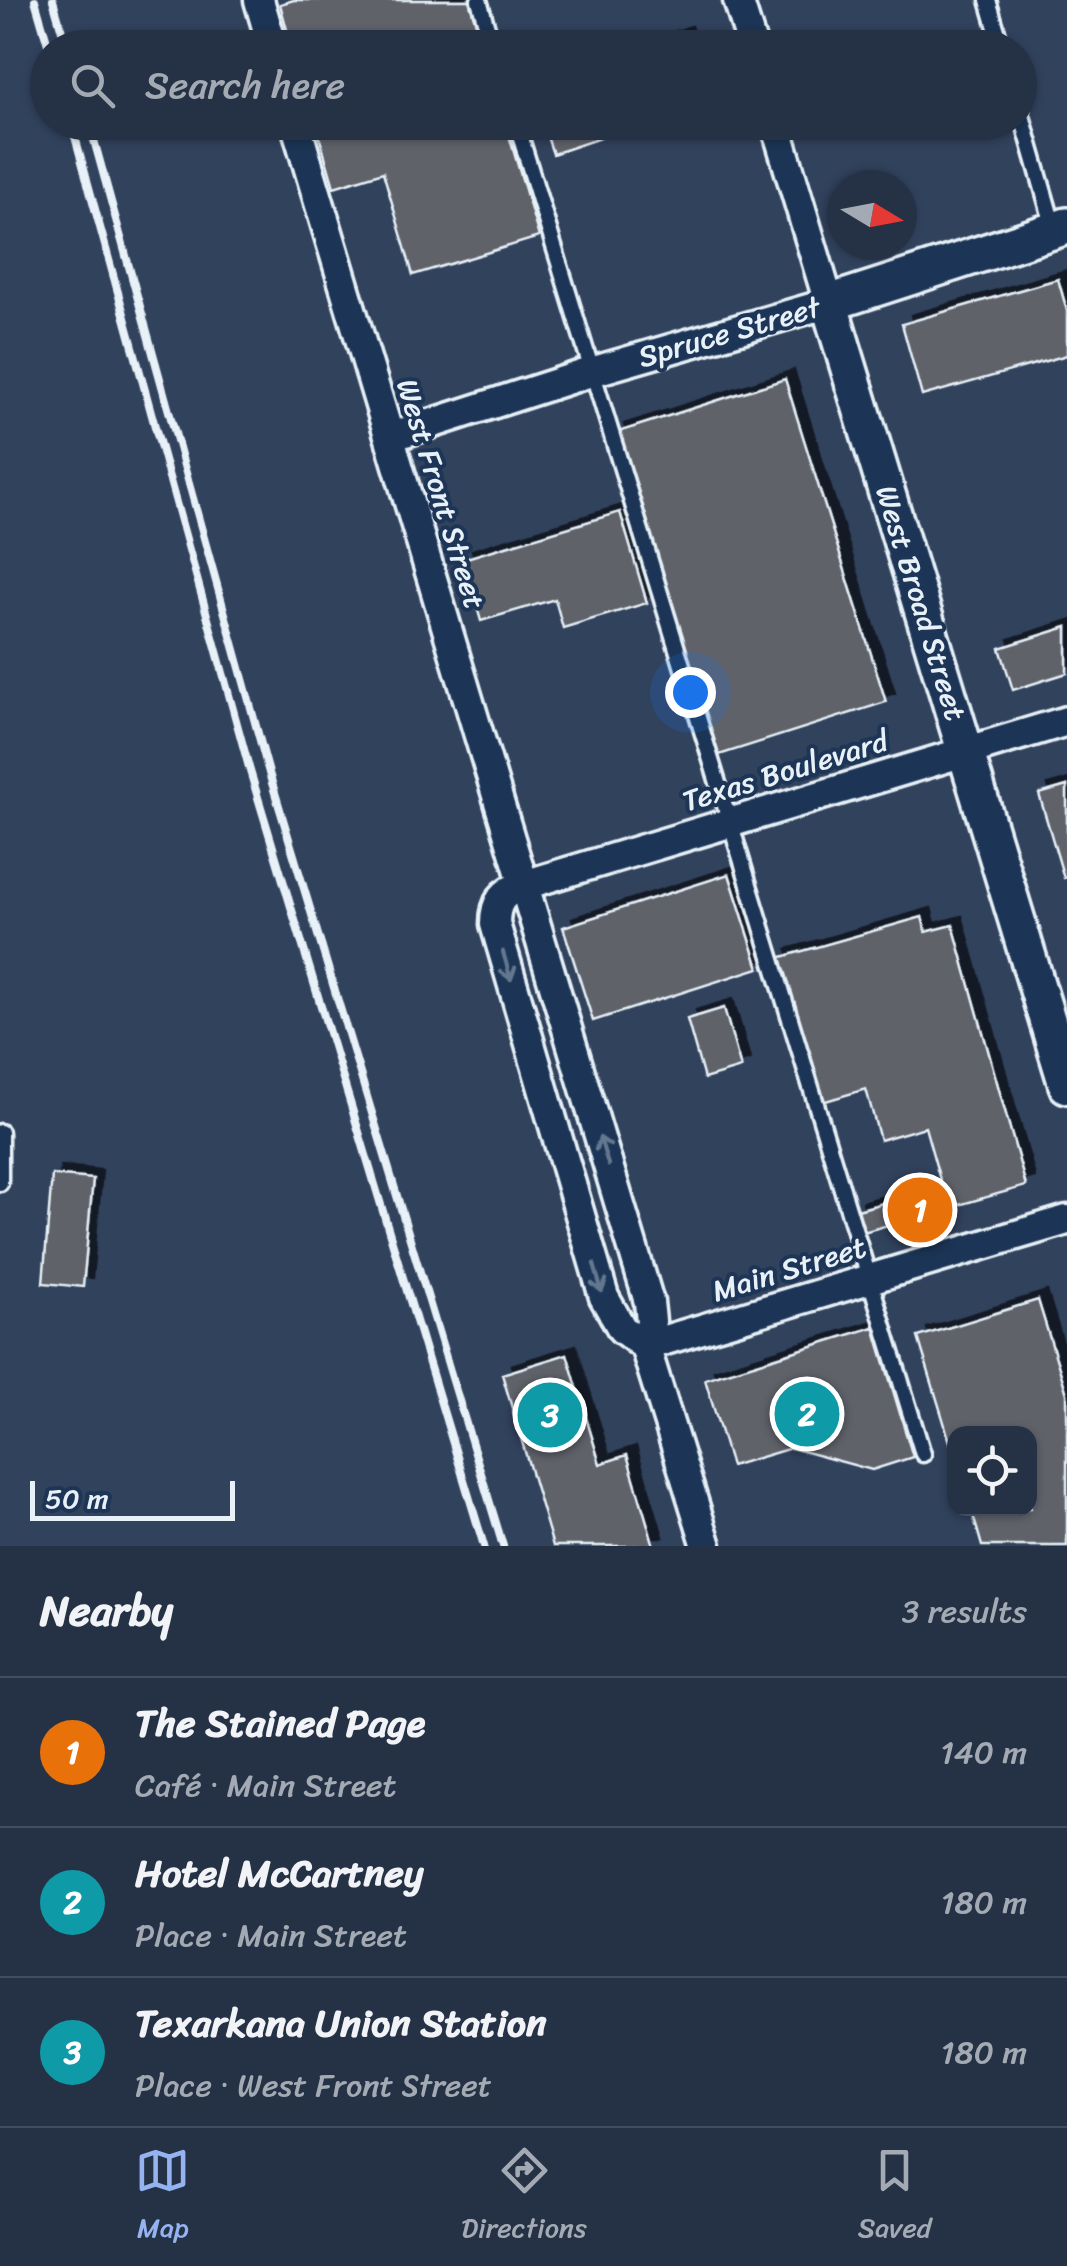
<!DOCTYPE html>
<meta charset="utf-8">
<style>
:root{--surface:#253246;--page:#2d3a4d;--text:#f1f3f6;--muted:#a3aab3;--line:#424d5f;--accent:#95b2f1}
body{margin:0;font-family:Sriracha,sans-serif;background:var(--page);color:var(--text)}
.controls{position:absolute;right:30px;bottom:30px;display:grid;overflow:hidden;border-radius:20px;box-shadow:0 2px 8px #0004}
.controls button{width:90px;height:90px;display:grid;place-items:center;padding:0;border:0;border-bottom:2px solid var(--line);background:var(--surface);color:var(--text);font:50px sans-serif}
.compass{position:absolute;left:827px;top:170px;width:90px;height:90px;border-radius:50%;background:var(--surface);box-shadow:0 2px 8px #0004;rotate:100deg}
.scale{position:absolute;left:30px;bottom:25px;width:205px;box-sizing:border-box;padding-left:10px;border:5px solid #e8f1f8;border-top:0;font-size:28px;line-height:35px;white-space:nowrap;color:#e8f1f8;-webkit-text-stroke:8px #1d3557;paint-order:stroke}
.you{position:absolute;left:690px;top:692px;width:35px;height:35px;margin:-25px;border:8px solid #fff;border-radius:50%;background:#1a73e8;box-shadow:0 0 0 15px #1a73e833}
.badge{display:grid;place-items:center;width:65px;height:65px;border-radius:50%;background:var(--accent);color:#fff;font-size:32px;font-weight:700}
.pin{position:absolute;translate:-50% -50%;border:5px solid #fff;box-shadow:0 2px 10px #0006}
.list{margin:0;padding:0;list-style:none}
h2{display:flex;justify-content:space-between;align-items:center;height:130px;margin:0;padding:0 40px;font-size:42px}
h2 small{font-size:32px;font-weight:400;color:var(--muted)}
.list li{display:grid;grid-template-columns:65px 1fr auto;gap:30px;align-items:center;box-sizing:border-box;height:150px;padding:0 40px;border-top:2px solid var(--line)}
.list b{display:block;font-size:38px;white-space:nowrap}
.list p{margin:0;font-size:32px;white-space:nowrap;color:var(--muted)}
.list em{font-size:32px;font-style:normal;color:var(--muted)}
.icon{flex:none;width:55px;height:55px;fill:none;stroke:currentColor;stroke-width:2;stroke-linecap:round;stroke-linejoin:round}
.map{position:relative;flex:none;width:1067px;height:1546px;overflow:hidden}
.search{position:absolute;background:var(--surface);box-shadow:0 2px 8px #0004;left:30px;right:30px;top:30px;height:110px;display:flex;align-items:center;gap:25px;box-sizing:border-box;padding:0 35px;border-radius:55px;color:var(--muted);font-size:38px}
.sheet{height:580px;background:var(--surface)}
nav{display:flex;justify-content:space-around;align-items:center;box-sizing:border-box;height:140px;border-top:2px solid var(--line);background:var(--surface);font-size:28px;color:var(--muted)}
nav a{display:grid;justify-items:center;gap:5px}
nav .on{color:var(--accent)}
.map>svg:first-child{display:block}
.building{fill:#60626a;stroke:#e8f1f8;stroke-width:2.5;filter:url(#shadow)}
.lines{fill:none;stroke-linecap:round;stroke-linejoin:round}
.service-casing{stroke:#e8f1f8;stroke-width:21}
.minor-casing{stroke:#e8f1f8;stroke-width:35}
.tertiary-casing{stroke:#e8f1f8;stroke-width:42}
.service{stroke:#1d3557;stroke-width:14}
.minor{stroke:#1d3557;stroke-width:28}
.tertiary{stroke:#1d3557;stroke-width:35}
.rail{stroke:#e8f1f8;stroke-width:8}
.oneway{stroke:#64778f}
.labels{text-anchor:middle;dominant-baseline:central;stroke-width:8;stroke-linejoin:round;paint-order:stroke}
.street-label{font-size:30px;fill:#e8f1f8;stroke:#1d3557}
</style>
<div class="map">
<svg width="1067" height="1546" viewBox="0 0 1067 1546">
<defs>
<filter id="shadow"><feDropShadow dx="9" dy="-9" stdDeviation="0" flood-color="#0009"/></filter>
</defs>
<rect width="100%" height="100%" fill="#31425d"/>
<filter id="ink" filterUnits="userSpaceOnUse"><feTurbulence type="fractalNoise" baseFrequency=".01" numOctaves="2"/><feDisplacementMap in="SourceGraphic" scale="20" xChannelSelector="R" yChannelSelector="G"/><feConvolveMatrix kernelMatrix="1 2 1 2 8 2 1 2 1" color-interpolation-filters="sRGB"/></filter>
<g filter="url(#ink)">
<path class="building" d="M294 0H469L483 48H292L280 4Z
M682 35 686 48H644Z
M315 122H505L539 237 413 275 383 172 334 187Z
M542 122H647L553 154Z
M1058 279 1067 311V355L922 396 902 324Z
M785 379 886 702 716 756 615 433Z
M620 512 647 603 563 628 555 599 481 621 463 559Z
M1067 627V673L1013 690 1000 648Z
M1067 786V877L1064 878 1039 794Z
M729 874 759 968 593 1021 563 927Z
M922 917 926 932 953 925 1026 1186 860 1233 854 1211 942 1187 925 1127 880 1140 866 1089 819 1103 778 958Z
M724 1008 741 1068 704 1079 687 1019Z
M52 1175 93 1179 83 1287 43 1283Z
M1038 1300 1067 1394V1546H982L971 1508H1030V1434H954V1455L918 1337Z
M874 1327 913 1457 872 1470 791 1448 731 1466 705 1379Z
M567 1354 600 1464 627 1455 654 1546H553L502 1374Z"/>
<g class="lines">
<g class="service-casing">
<path id="service" d="M479 0 493 48
M988 0 1002 48
M1020 109 1054 228
M516 122 923 1454
M0 1132V1183"/>
</g>
<g class="minor-casing">
<path id="minor" d="M259 0 273 48
M738 0 753 48
M295 122 649 1302 651 1321 645 1346 707 1546
M390 437 591 372 829 303 775 122
M645 1346 1067 1220
M650 1362 645 1346 622 1329 604 1297 495 924C495 902 503 891 524 885L1067 721"/>
</g>
<g class="tertiary-casing">
<path id="tertiary" d="M1067 226 829 303 1067 1085"/>
</g>
<use href="#service" class="service"/>
<use href="#minor" class="minor"/>
<use href="#tertiary" class="tertiary"/>
<path class="rail" d="M35 0 49 48
M53 0 67 48
M71 122 250 771 484 1546
M89 122 269 773 503 1546"/>
</g>
<defs><path id="oneway-shaft" d="M-6 0H5M1.5-3L5.5 0L1.5 3" fill="none" stroke-width="1.6" stroke-linecap="round" stroke-linejoin="round" transform="scale(2.5)"/></defs>
<g class="oneway">
<use href="#oneway-shaft" transform="translate(507 966) rotate(74)"/>
<use href="#oneway-shaft" transform="translate(604 1151) rotate(-107)"/>
<use href="#oneway-shaft" transform="translate(598 1278) rotate(74)"/>
</g>
</g>
<g class="labels">
<g class="street-label">
<text transform="translate(729 332) rotate(-16)">Spruce Street</text>
<text transform="translate(441 494) rotate(73)">West Front Street</text>
<text transform="translate(921 603) rotate(73)">West Broad Street</text>
<text transform="translate(785 771) rotate(-17)">Texas Boulevard</text>
<text transform="translate(789 1269) rotate(-17)">Main Street</text>
</g>
</g>
</svg>
<div class="controls">
<button><svg class="icon" aria-label="locate" viewBox="0 0 24 24"><circle cx="12" cy="12" r="6"/><path d="M12 2v4M12 18v4M2 12h4M18 12h4"/></svg></button>
</div>
<svg class="compass" viewBox="-18 -18 36 36"><path d="M0-13l5 13h-10z" fill="#e53935"/><path d="M0 13l5-13h-10z" fill="#a3aab3"/></svg>
<div class="scale">50 m</div>
<div class="you"></div>
<div class="pin badge" style="left:920px;top:1210px;background:#e8710a">1</div>
<div class="pin badge" style="left:807px;top:1414px;background:#0f9aa8">2</div>
<div class="pin badge" style="left:550px;top:1415px;background:#0f9aa8">3</div>
<div class="search"><svg class="icon" aria-label="search" viewBox="0 0 24 24"><circle cx="10" cy="10" r="6"/><path d="M15 15l6 6"/></svg>Search here</div>
</div>
<section class="sheet">
<h2>Nearby<small>3 results</small></h2>
<ul class="list">
<li><span class="badge" style="background:#e8710a">1</span><div><b>The Stained Page</b><p>Café · Main Street</p></div><em>140 m</em></li>
<li><span class="badge" style="background:#0f9aa8">2</span><div><b>Hotel McCartney</b><p>Place · Main Street</p></div><em>180 m</em></li>
<li><span class="badge" style="background:#0f9aa8">3</span><div><b>Texarkana Union Station</b><p>Place · West Front Street</p></div><em>180 m</em></li>
</ul>
</section>
<nav>
<a class="on"><svg class="icon" aria-label="map" viewBox="0 0 24 24"><path d="M3 6l6-2 6 2 6-2v14l-6 2-6-2-6 2zM9 4v14M15 6v14"/></svg>Map</a>
<a><svg class="icon" aria-label="directions" viewBox="0 0 24 24"><path d="M12 3l9 9-9 9-9-9zM9 14v-3h6M13 9l2 2-2 2"/></svg>Directions</a>
<a><svg class="icon" aria-label="saved" viewBox="0 0 24 24"><path d="M7 4h10v16l-5-4-5 4z"/></svg>Saved</a>
</nav>
